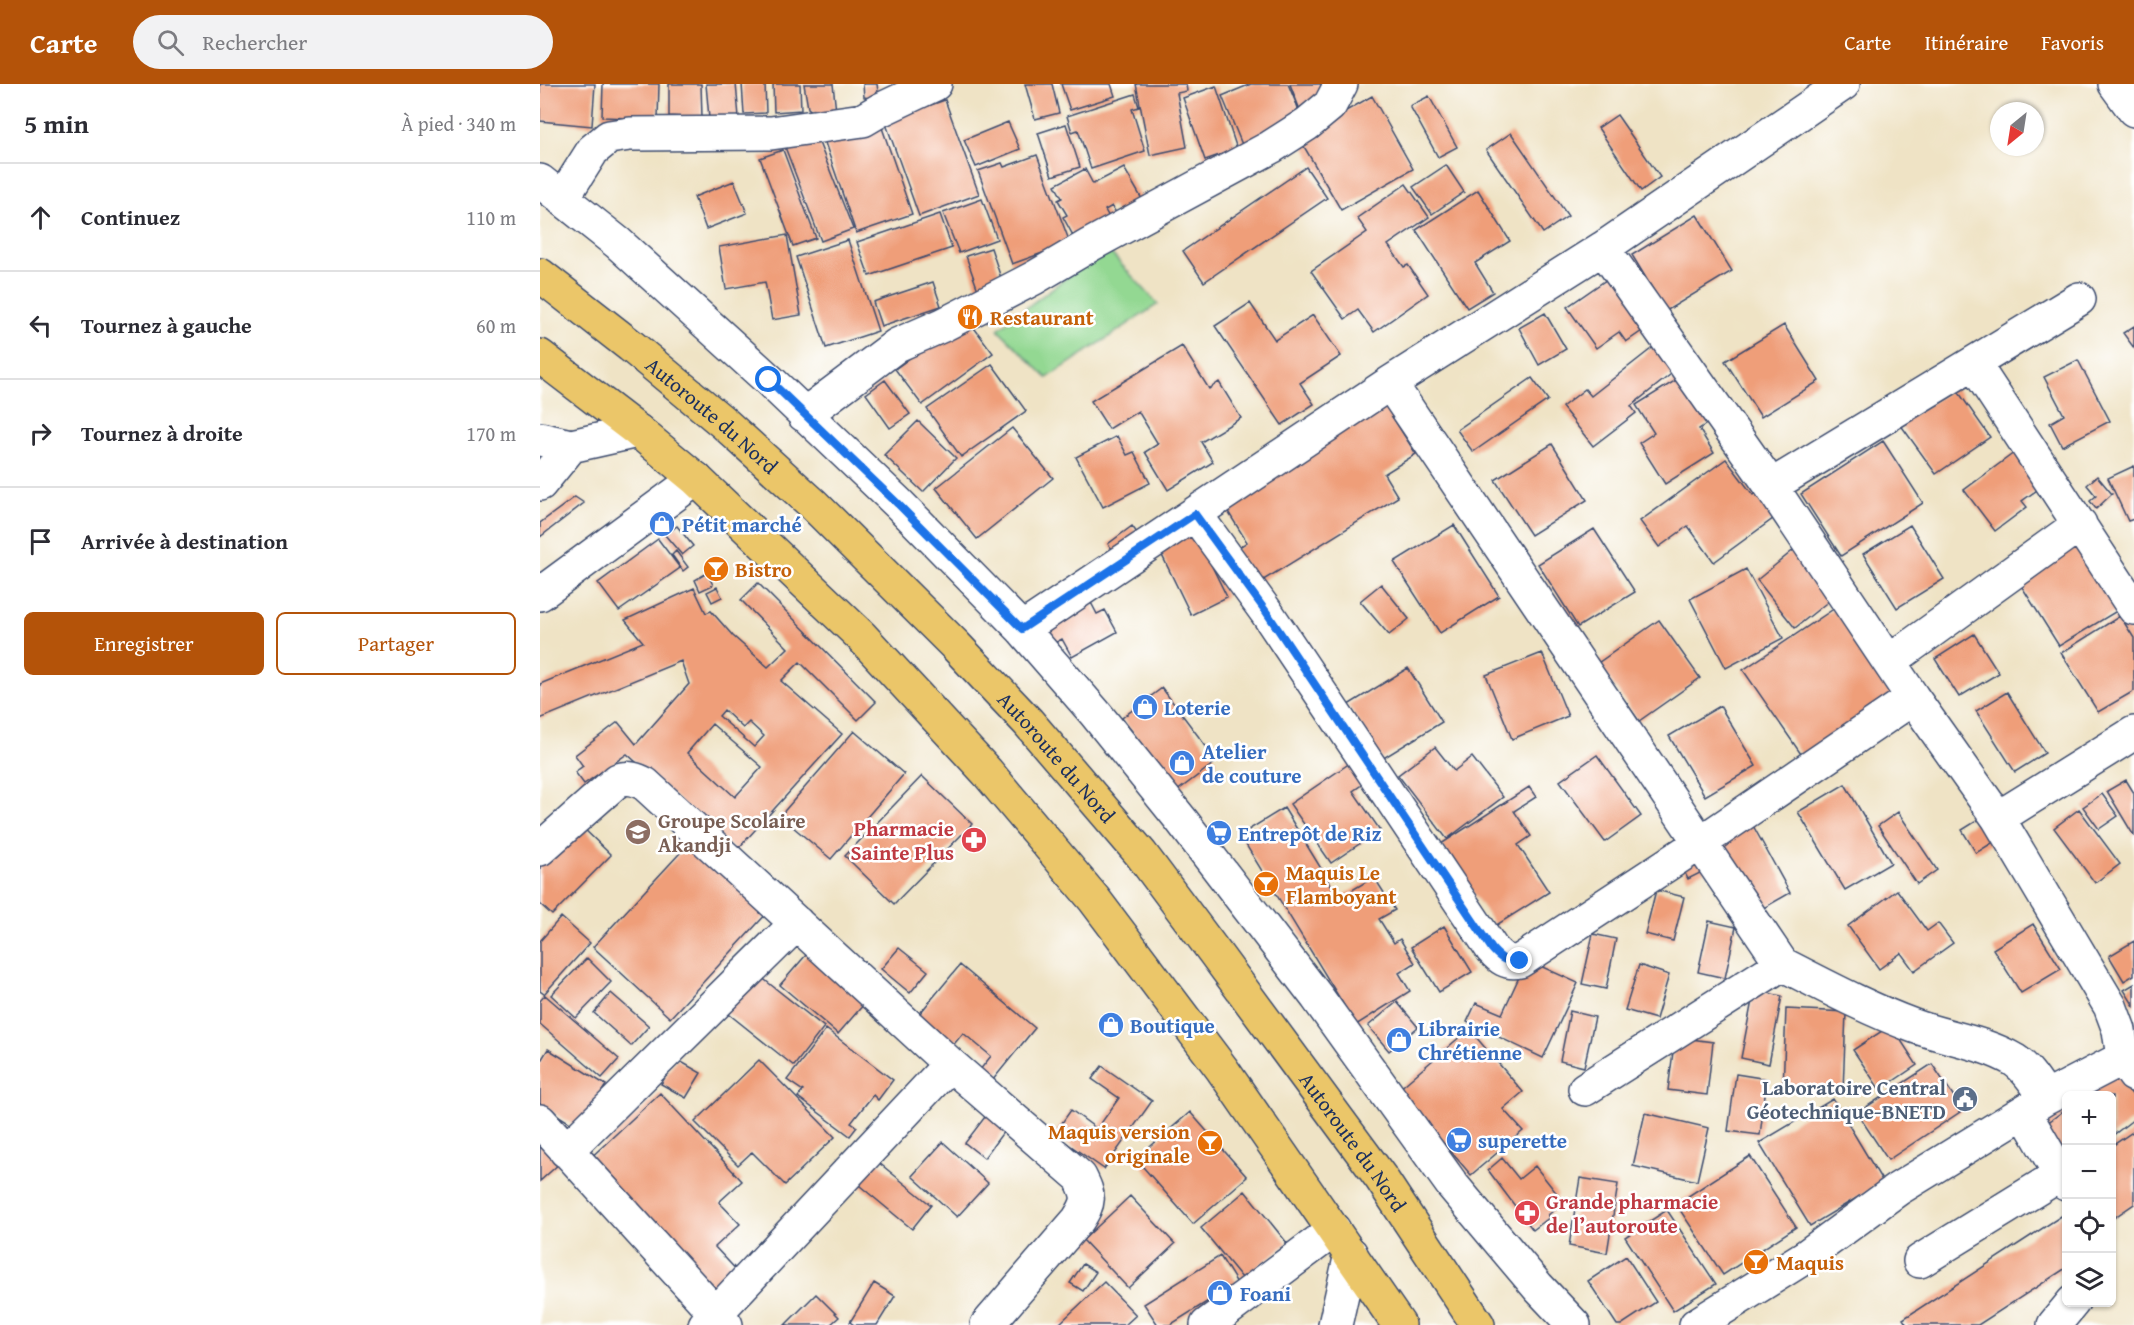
<!DOCTYPE html>
<html lang="fr">
<meta charset="utf-8">
<style>
:root{--surface:#fff;--page:#f2f2f3;--text:#2b2b33;--muted:#7c7c81;--line:#e1e1e2;--accent:#b45309}
body{margin:0;font-family:"Gentium Book Plus",serif;background:var(--page);color:var(--text)}
.controls{position:absolute;right:18px;bottom:18px;display:grid;overflow:hidden;border-radius:9px;box-shadow:0 2px 4px #0004}
.controls button{width:54px;height:54px;display:grid;place-items:center;padding:0;border:0;border-bottom:2px solid var(--line);background:var(--surface);color:var(--text);font:30px sans-serif}
.compass{position:absolute;left:1450px;top:18px;width:54px;height:54px;border-radius:50%;background:var(--surface);box-shadow:0 2px 4px #0004;rotate:210deg}
.stop{position:absolute;width:18px;height:18px;margin:-14px;border:4px solid #1a73e8;border-radius:50%;background:#fff}
.stop.end{background:#1a73e8;border-color:#fff;box-shadow:0 2px 6px #0008}
.list{margin:0;padding:0;list-style:none}
h2{display:flex;justify-content:space-between;align-items:center;height:78px;margin:0;padding:0 24px;font-size:26px}
h2 small{font-size:20px;font-weight:400;color:var(--muted)}
.list li{display:grid;grid-template-columns:39px 1fr auto;gap:18px;align-items:center;box-sizing:border-box;height:108px;padding:0 24px;border-top:2px solid var(--line)}
.list b{display:block;font-size:22px;white-space:nowrap}
.list em{font-size:20px;font-style:normal;color:var(--muted)}
.actions{display:flex;gap:12px;padding:18px 24px}
.actions a{flex:1;padding:14px 0;border:2px solid var(--accent);border-radius:9px;text-align:center;font-size:21px;color:var(--accent)}
.actions .main{background:var(--accent);color:#fff}
.icon{flex:none;width:33px;height:33px;fill:none;stroke:currentColor;stroke-width:2;stroke-linecap:round;stroke-linejoin:round}
.map{position:relative;flex:none;width:1594px;height:1241px;overflow:hidden}
header{display:flex;align-items:center;gap:36px;box-sizing:border-box;height:84px;padding:0 30px;background:var(--accent);color:#fff}
header strong{font-size:28px}
nav{display:flex;gap:33px;margin-inline-start:auto;font-size:21px}
.search{width:420px;height:54px;background:var(--page);display:flex;align-items:center;gap:15px;box-sizing:border-box;padding:0 21px;border-radius:33px;color:var(--muted);font-size:22px}
main{display:flex}
aside{flex:1;background:var(--surface)}
.map>svg:first-child{display:block}
.green{fill:#93d892;stroke:#578478;stroke-width:1.5}
.building{fill:#ef9e79;fill-rule:evenodd}
.lines{fill:none;stroke-linecap:round;stroke-linejoin:round}
.minor-casing{stroke:#3b4a6d;stroke-width:36}
.highway-casing{stroke:#3b4a6d;stroke-width:36}
.minor{stroke:#fff;stroke-width:33}
.highway{stroke:#ebc669;stroke-width:33}
.route{stroke:#1a73e8;stroke-width:8}
.labels{text-anchor:middle;dominant-baseline:central;stroke-width:5;stroke-linejoin:round;paint-order:stroke}
.food-label{font-size:21px;font-weight:bold;fill:#c56008;stroke:#fff;text-anchor:start}
.street-label{font-size:21px;fill:#1b2f5e;stroke:#fff}
.shop-label{font-size:21px;font-weight:bold;fill:#366cbe;stroke:#fff;text-anchor:start}
.education-label{font-size:21px;font-weight:bold;fill:#785e54;stroke:#fff;text-anchor:start}
.health-label{font-size:21px;font-weight:bold;fill:#be3a42;stroke:#fff;text-anchor:end}
.service-label{font-size:21px;font-weight:bold;fill:#4e5e75;stroke:#fff;text-anchor:end}
</style>
<header>
<strong>Carte</strong>
<div class="search"><svg class="icon" aria-label="search" viewBox="0 0 24 24"><circle cx="10" cy="10" r="6"/><path d="M15 15l6 6"/></svg>Rechercher</div>
<nav><a>Carte</a><a>Itinéraire</a><a>Favoris</a></nav>
</header>
<main>
<aside>
<h2>5 min<small>À pied · 340 m</small></h2>
<ul class="list">
<li><svg class="icon" aria-label="ahead" viewBox="0 0 24 24"><path d="M12 20V5M6 11l6-6 6 6"/></svg><div><b>Continuez</b></div><em>110 m</em></li>
<li><svg class="icon" aria-label="left" viewBox="0 0 24 24"><path d="M17 20v-9H6M10 6l-5 5 5 5"/></svg><div><b>Tournez à gauche</b></div><em>60 m</em></li>
<li><svg class="icon" aria-label="right" viewBox="0 0 24 24"><path d="M7 20v-9h11M14 6l5 5-5 5"/></svg><div><b>Tournez à droite</b></div><em>170 m</em></li>
<li><svg class="icon" aria-label="arrive" viewBox="0 0 24 24"><path d="M6 21V4h12l-3 4 3 4H6"/></svg><div><b>Arrivée à destination</b></div></li>
</ul>
<div class="actions"><a class="main">Enregistrer</a><a>Partager</a></div>
</aside>
<div class="map">
<svg width="1594" height="1241" viewBox="0 0 1594 1241">
<rect width="100%" height="100%" fill="#fff"/>
<filter id="ink" filterUnits="userSpaceOnUse"><feTurbulence type="fractalNoise" baseFrequency=".0167" numOctaves="2"/><feDisplacementMap in="SourceGraphic" scale="12" xChannelSelector="R" yChannelSelector="G"/><feConvolveMatrix kernelMatrix="1 2 1 2 8 2 1 2 1" color-interpolation-filters="sRGB"/></filter>
<filter id="wash" filterUnits="userSpaceOnUse"><feTurbulence type="fractalNoise" baseFrequency=".008" numOctaves="4" result="noise"/><feDisplacementMap in="SourceGraphic" scale="24" xChannelSelector="R" yChannelSelector="G"/><feGaussianBlur stdDeviation="1.35" result="paint"/><feColorMatrix in="noise" values="0 0 0 0 0 0 0 0 0 0 0 0 0 0 0 0 0 1.4 0 .05"/><feComposite in="paint" operator="in"/></filter>
<g filter="url(#wash)">
<rect width="100%" height="100%" fill="#efe3c5"/>
<path class="green" d="M566 164 618 220 507 294 458 245Z"/>
<g id="blocks">
<path class="building" d="M0 0H55L52 42 0 37Z
M63 0H119L118 35 62 33Z
M129 0H161L162 34 129 32Z
M166 0H196L199 33 169 34Z
M202 0H225L226 29 204 30Z
M233 0H260L261 26 234 28Z
M264 0H293L296 28 286 38 268 24Z
M323 0H337L339 16 324 13Z
M485 0H512L519 29 495 35Z
M521 0H571L575 12 530 26Z
M596 0H646L647 7 637 9 647 63 610 71Z
M711 0H748L764 38 703 63 682 12Z
M750 0H783L789 15 760 26Z
M676 2 697 65 665 76 643 14Z
M595 10 599 23 592 25 605 67 551 85 538 46 532 48 527 32Z
M832 12 873 85 801 126 759 54Z
M889 12 917 63 898 73 870 22Z
M405 16 439 110 379 132 345 37Z
M1077 31 1120 93 1101 107 1058 44Z
M339 35 372 130 316 149 283 53Z
M468 38 480 65 436 83 424 56Z
M526 40 540 83 512 92 498 49Z
M971 49 1028 132 1003 149 946 66Z
M276 51 313 145 281 157 245 63Z
M243 66 276 154 253 162 220 74Z
M497 71 530 159 472 180 438 87 462 79 464 83Z
M906 81 924 108 892 130 873 103Z
M766 83 787 114 664 198 643 167Z
M584 84 606 122 580 136 572 122 565 126 570 135 535 155 523 133 527 131 518 116 522 114 515 101 545 85 553 100Z
M194 97 207 129 166 145 154 113Z
M866 100 889 133 848 161 864 183 868 181 888 210 834 248 818 226 805 235 771 187 827 148 817 134Z
M938 106 970 157 935 179 953 208 927 224 876 146Z
M442 115 457 155 419 169 403 129Z
M400 130 412 164 329 192 317 158Z
M1157 131 1192 187 1126 227 1092 171Z
M247 151 261 231 232 236 225 198 186 205 179 163Z
M308 156 338 247 286 264 256 173Z
M451 164 464 203 440 212 426 172Z
M1079 187 1115 238 1086 258 1079 248 1056 264 1027 223Z
M393 198 401 222 341 242 333 218Z
M710 219 735 256 773 231 801 272 760 299 774 320 742 341 675 242Z
M1005 229 1026 265 999 281 979 244Z
M426 233 453 269 382 321 355 285Z
M1244 241 1279 297 1221 333 1185 277Z
M1594 242V264L1583 249Z
M1120 258 1140 283 1091 322 1096 329 1053 362 1022 323 1045 305 1051 312Z
M642 262 669 305 679 298 701 334 661 358 673 378 628 406 605 368 618 360 598 327 569 345 551 317Z
M1538 276 1570 337 1522 362 1510 339 1524 331 1504 293Z
M452 280 486 327 421 373 387 325Z
M1149 288 1177 333 1159 345 1174 369 1125 400 1099 359 1114 349 1096 321Z
M992 294 1008 316 933 368 917 346Z
M345 296 370 330 350 344 326 310Z
M1415 303 1450 353 1396 390 1360 340Z
M843 318 876 370 844 390 858 413 717 500 695 466 707 458 682 418Z
M378 337 416 374 383 408 344 371Z
M472 344 513 394 437 455 396 404Z
M577 352 587 371 594 368 610 399 563 423 536 373Z
M1343 357 1383 419 1301 472 1261 410Z
M1012 360 1047 416 991 451 955 396Z
M1482 363 1508 398 1482 417 1487 423 1455 447 1424 406Z
M1186 375 1213 411 1226 401 1245 426 1174 478 1148 442 1119 463 1100 437Z
M1594 382V435L1588 437 1568 394Z
M1557 392 1572 410 1556 425 1550 417 1556 412 1547 401Z
M35 413 44 419 0 453V439Z
M914 441 959 512 900 549 854 478Z
M1370 441 1404 495 1357 524 1323 470Z
M137 442 153 462 142 471 125 451Z
M592 442 600 453 577 471 568 460Z
M1054 445 1095 508 1038 543 998 480Z
M1538 446 1585 522 1519 562 1472 487Z
M655 448 687 513 651 531 619 465Z
M118 455 140 484 79 527 58 499Z
M1256 464 1295 512 1255 544 1217 496Z
M136 467 148 483 143 487 132 471Z
M176 481 183 487 177 495 169 489Z
M1206 485 1243 554 1186 584 1150 515Z
M167 489 173 501 160 507 155 496Z
M218 499 336 618 318 636 260 578 241 597 302 650 196 767 87 670 44 700 35 688 43 682 35 671 78 638 96 660 149 600 141 577 0 635V600L103 558 85 536 154 504 166 529 171 527 193 552 228 583 248 564 201 516ZM184 626 203 644 209 638 224 652 214 663 179 632ZM172 640 222 683 195 713 147 669Z
M841 500 869 535 849 551 820 517Z
M177 503 182 513 172 518 167 508Z
M547 511 557 530 565 526 577 548 532 573 522 555 509 562 496 539Z
M1301 520 1361 608 1263 673 1203 586Z
M1580 532 1594 554V607L1558 628 1521 569Z
M1119 536 1160 594 1099 637 1058 579Z
M1434 550 1459 589 1419 613 1395 575Z
M1002 569 1028 632 972 655 946 591Z
M868 584 902 638 842 675 808 621Z
M622 604 677 677 637 707 582 634Z
M1467 608 1505 669 1475 688 1436 627Z
M1180 622 1216 682 1165 712 1129 652Z
M314 647 364 690 291 775 240 732Z
M895 663 914 687 932 673 963 713 907 755 858 691Z
M1057 671 1101 732 1065 758 1020 697Z
M816 675 830 695 813 707 840 746 791 779 750 720Z
M382 692 432 740 354 820 305 772Z
M1586 696 1594 709V752L1567 707Z
M1305 700 1351 779 1305 806 1258 728Z
M989 703 996 713 974 727 991 752 978 761 1009 808 955 842 901 760Z
M1562 710 1578 732 1559 745 1543 723Z
M744 724 799 814 834 793 855 826 839 835 854 859 860 855 875 879 859 889 870 907 816 941 700 751Z
M1539 725 1580 780 1555 799 1514 744Z
M1358 728 1397 786 1377 800 1338 742Z
M1451 728 1465 751 1436 769 1422 746Z
M1211 738 1250 809 1215 829 1175 758Z
M38 739 71 771 12 831 0 820V778Z
M152 756 229 827 130 934 53 863Z
M1159 772 1166 786 1148 795 1141 781Z
M1116 806 1144 813 1133 857 1105 850Z
M1357 806 1387 847 1398 839 1413 859 1374 887 1361 869 1339 885 1308 842Z
M21 833 50 859 4 910 0 907V857Z
M1169 837 1196 843 1185 894 1158 888Z
M1493 840 1521 885 1481 909 1453 865Z
M904 842 932 888 899 908 871 863Z
M1053 850 1076 855 1066 905 1042 900Z
M1594 857V891L1584 897 1569 872Z
M273 863 331 912 298 950 240 901Z
M359 864 388 887 370 909 341 885Z
M47 874 71 898 36 934 11 911Z
M987 876 1038 899 1003 974 927 938 936 919 962 930Z
M420 881 495 944 452 997 439 987 451 972 423 949 411 964 376 934Z
M1099 881 1129 891 1116 935 1085 926Z
M216 889 284 943 254 982 185 927Z
M1594 900V922L1584 906Z
M1214 906 1242 912 1229 980 1201 974Z
M71 909 109 942 91 962 54 929Z
M5 911 79 975 62 994 0 940V917Z
M857 918 878 943 849 967 828 942Z
M1246 925 1306 928 1303 1007 1243 1005Z
M1030 927 1055 933 1044 983 1020 977Z
M1351 941 1377 981 1340 1006 1313 966Z
M286 945 353 996 338 1016 333 1011 311 1039 317 1043 310 1052 258 1013 263 1007 247 996Z
M929 945 983 1008 963 1025 983 1047 931 1091 858 1006Z
M1135 953 1173 958 1167 1011 1128 1006Z
M8 965 66 1001 38 1044 0 1020V978Z
M136 975 161 989 146 1014 121 1000Z
M219 976 295 1053 245 1101 212 1068 198 1081 155 1038Z
M1392 980 1423 1026 1348 1076 1317 1029Z
M562 982 612 1017 564 1085 514 1050 531 1026 557 1045 579 1014 552 995Z
M1575 988 1594 1013V1035L1572 1052V1012H1544Z
M1196 990 1227 995 1220 1051 1188 1047Z
M120 1009 202 1097 179 1118 200 1140 175 1163 202 1192 175 1217 46 1078Z
M1293 1015 1343 1098 1270 1142 1219 1059Z
M1526 1025V1076L1502 1043Z
M650 1028 707 1093 653 1140 596 1075Z
M448 1029 467 1043 444 1074 425 1059Z
M1105 1029 1169 1044 1157 1097 1093 1082Z
M1594 1047V1120L1572 1135V1062Z
M0 1057 20 1079 0 1097Z
M403 1058 448 1099 417 1133 372 1092Z
M1210 1072 1256 1143 1183 1191 1136 1120Z
M333 1074 391 1121 372 1145 314 1097Z
M962 1074 979 1095 995 1082 1018 1111 1015 1114 1021 1121 1008 1131 1010 1133 993 1146 948 1086Z
M1040 1094 1078 1100 1067 1169 1029 1162Z
M705 1107 747 1159 703 1195 661 1144Z
M590 1112 635 1160 588 1204 543 1156Z
M1127 1126 1176 1200 1133 1227 1085 1153Z
M1526 1129V1184L1438 1241H1367L1363 1235Z
M680 1172 697 1199 630 1241H618L604 1220Z
M1086 1172 1116 1218 1081 1241H1077L1048 1197Z
M543 1180 556 1188 543 1207 530 1199Z
M564 1198 596 1231 585 1241H520L519 1240Z
M334 1199 355 1212 337 1241H314L310 1238Z
M276 1210 299 1233 290 1241H245Z"/>
</g>
</g>
<g filter="url(#ink)">
<use href="#blocks" fill-opacity="0" stroke="#3b4a6d" stroke-width="1.5"/>
<g class="lines">
<g class="minor-casing">
<path id="minor" d="M1575 0 1594 26
M0 97 78 159 229 296 359 420 482 545 555 629 642 737 777 913 913 1102 998 1203 1034 1241
M22 115 53 66 69 53 90 50 231 49 323 36 340 26 395 0
M1063 164 1231 402 1373 614 1458 734 1570 922 1579 946 1583 974 1594 991
M1434 280 1594 524
M850 299 1242 880C1285 902 1328 925 1374 942 1407 954 1443 958 1474 976 1488 985 1497 1001 1506 1014
M264 331 357 261 403 241 494 194 550 161 731 63 767 40 790 21 801 0
M0 355 31 362 98 347
M0 400 31 362
M1231 402 1539 215
M655 430 727 529 952 865C960 874 967 880 980 877L1160 759 1373 614
M0 510 156 395
M482 545 850 299 1063 164 1303 0
M1350 577 1540 440
M1458 734 1594 649
M0 765 78 696C89 693 96 695 105 700L410 980 540 1093C550 1113 550 1117 538 1136L447 1241
M1045 1005 1242 880
M1484 1028 1526 1100
M0 1037 186 1241
M26 1067 257 839
M1380 1177 1521 1090
M165 1241 410 980
M667 1241 794 1146
M795 1241 811 1170
M1156 1241 1265 1173 1358 1105 1506 1014 1583 974
M1514 1241 1533 1218"/>
</g>
<g class="highway-casing">
<g id="highway">
<path id="s1" d="M0 191 91 262 185 340 273 420 415 561 488 638 601 770 675 869 841 1094 938 1241"/>
<path d="M0 272 98 347 156 395 321 552 447 688 554 815 682 985 859 1241"/>
</g>
</g>
<use href="#minor" class="minor"/>
<use href="#highway" class="highway"/>
</g>
</g>
<g class="lines" filter="url(#ink)">
<path class="route" d="M229 296 358 420 482 545 655 430 727 529 952 865C960 874 967 880 980 877"/>
</g>
<defs>
<g id="restaurant-disc" transform="scale(1.35)"><circle r="9.5" fill="#e8710a" stroke="#fff"/><path d="M-5-6h1v4h1v-4h1v4h1v-4h1v5L-1.5 .5V6h-2V.5L-5-1ZM5-6V6H3V1.5H1.5Q1.5-4 5-6Z" fill="#fff"/></g>
<g id="shop-disc" transform="scale(1.35)"><circle r="9.5" fill="#3f7fe0" stroke="#fff"/><path d="M-5-2.5h2.3a2.7 3.5 0 0 1 5.4 0H5L5.5 6h-11ZM-1.5-2.5h3a1.5 2.3 0 0 0-3 0Z" fill="#fff"/></g>
<g id="bar-disc" transform="scale(1.35)"><circle r="9.5" fill="#e8710a" stroke="#fff"/><path d="M-6-5H6L.8 .8V4.5H3.5V6h-7V4.5H-.8V.8Z" fill="#fff"/></g>
<g id="school-disc" transform="scale(1.35)"><circle r="9.5" fill="#8d6e63" stroke="#fff"/><path d="M0-5L7-2L0 1L-7-2ZM-4 1L0 2.5L4 1V4Q0 6-4 4Z" fill="#fff"/></g>
<g id="supermarket-disc" transform="scale(1.35)"><circle r="9.5" fill="#3f7fe0" stroke="#fff"/><path d="M-6-5.5h2.5l.6 2H6L4.5 2H-2.5L-4.4-4H-6ZM-1.5 3.2a1.3 1.3 0 1 0 .1 0ZM3 3.2a1.3 1.3 0 1 0 .1 0Z" fill="#fff"/></g>
<g id="pharmacy-disc" transform="scale(1.35)"><circle r="9.5" fill="#e0444e" stroke="#fff"/><path d="M-2-6h4v4h4v4h-4v4h-4v-4h-4v-4h4Z" fill="#fff"/></g>
<g id="civic-disc" transform="scale(1.35)"><circle r="9.5" fill="#5c6f8a" stroke="#fff"/><path d="M-.6-6.5H3V-4.5H.6V-3L4-1V1h2V6H-6V1h2V-1L-.6-3ZM-1.2 2.5V6h2.4V2.5Z" fill="#fff"/></g>
</defs>
<g fill-rule="evenodd">
<use href="#restaurant-disc" x="430" y="233"/>
<use href="#shop-disc" x="122" y="440"/>
<use href="#bar-disc" x="176" y="485"/>
<use href="#shop-disc" x="605" y="623"/>
<use href="#shop-disc" x="642" y="679"/>
<use href="#school-disc" x="98" y="748"/>
<use href="#supermarket-disc" x="679" y="749"/>
<use href="#pharmacy-disc" x="434" y="756"/>
<use href="#bar-disc" x="726" y="800"/>
<use href="#shop-disc" x="571" y="941"/>
<use href="#shop-disc" x="859" y="956"/>
<use href="#civic-disc" x="1425" y="1015"/>
<use href="#supermarket-disc" x="919" y="1056"/>
<use href="#bar-disc" x="670" y="1059"/>
<use href="#pharmacy-disc" x="987" y="1129"/>
<use href="#bar-disc" x="1216" y="1178"/>
<use href="#shop-disc" x="680" y="1209"/>
</g>
<g class="labels">
<g class="food-label">
<text x="450" y="233">Restaurant</text>
<text x="195" y="485">Bistro</text>
<text x="746" y="788">Maquis Le<tspan x="746" dy="24">Flamboyant</tspan></text>
<text x="650" y="1047" text-anchor="end">Maquis version<tspan x="650" dy="24">originale</tspan></text>
<text x="1236" y="1178">Maquis</text>
</g>
<g class="street-label">
<text stroke="none"><textPath href="#s1" startOffset="222">Autoroute du Nord</textPath></text>
<text stroke="none"><textPath href="#s1" startOffset="708">Autoroute du Nord</textPath></text>
<text stroke="none"><textPath href="#s1" startOffset="1194">Autoroute du Nord</textPath></text>
</g>
<g class="shop-label">
<text x="142" y="440">Pétit marché</text>
<text x="624" y="623">Loterie</text>
<text x="662" y="667">Atelier<tspan x="662" dy="24">de couture</tspan></text>
<text x="698" y="749">Entrepôt de Riz</text>
<text x="590" y="941">Boutique</text>
<text x="878" y="944">Librairie<tspan x="878" dy="24">Chrétienne</tspan></text>
<text x="938" y="1056">superette</text>
<text x="700" y="1209">Foani</text>
</g>
<g class="education-label">
<text x="118" y="736">Groupe Scolaire<tspan x="118" dy="24">Akandji</tspan></text>
</g>
<g class="health-label">
<text x="414" y="744">Pharmacie<tspan x="414" dy="24">Sainte Plus</tspan></text>
<text x="1006" y="1117" text-anchor="start">Grande pharmacie<tspan x="1006" dy="24">de l’autoroute</tspan></text>
</g>
<g class="service-label">
<text x="1406" y="1003">Laboratoire Central<tspan x="1406" dy="24">Géotechnique-BNETD</tspan></text>
</g>
</g>
</svg>
<div class="controls">
<button>+</button>
<button>−</button>
<button><svg class="icon" aria-label="locate" viewBox="0 0 24 24"><circle cx="12" cy="12" r="6"/><path d="M12 2v4M12 18v4M2 12h4M18 12h4"/></svg></button>
<button><svg class="icon" aria-label="layers" viewBox="0 0 24 24"><path d="M12 4l9 5-9 5-9-5zM3 14l9 5 9-5"/></svg></button>
</div>
<svg class="compass" viewBox="-18 -18 36 36"><path d="M0-13l5 13h-10z" fill="#e53935"/><path d="M0 13l5-13h-10z" fill="#7c7c81"/></svg>
<div class="stop" style="left:229px;top:296px"></div>
<div class="stop end" style="left:980px;top:877px"></div>
</div>
</main>
